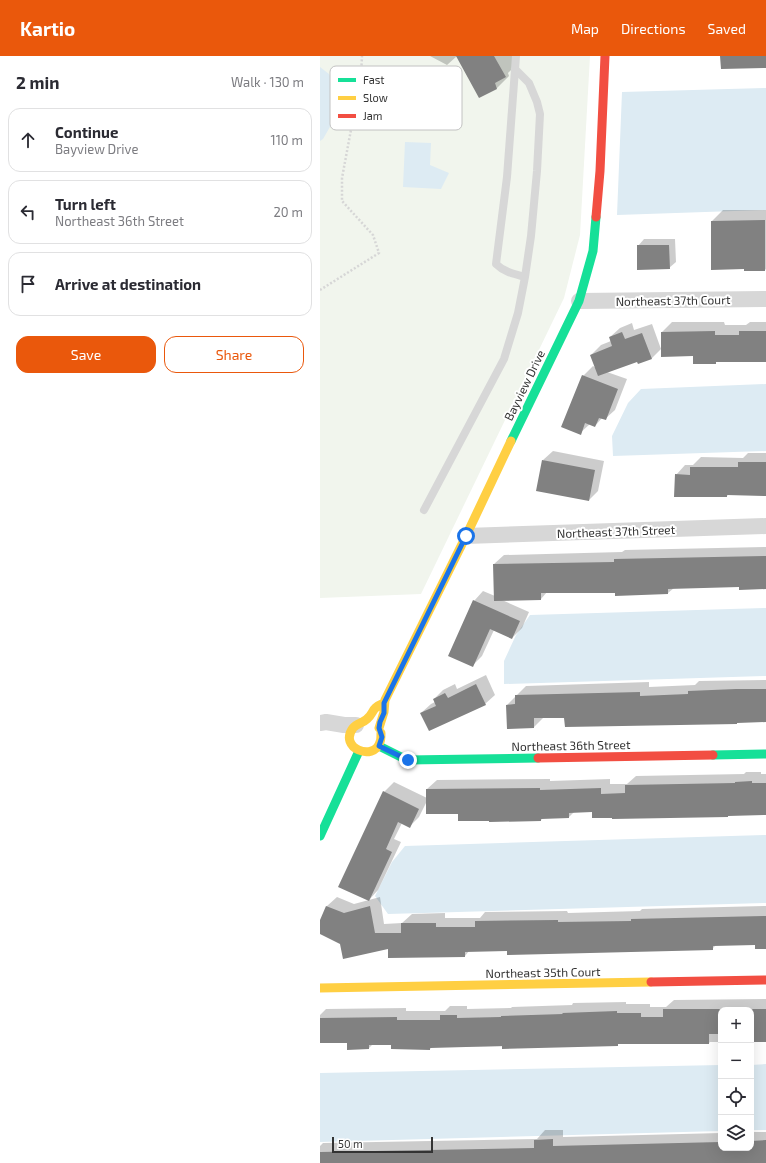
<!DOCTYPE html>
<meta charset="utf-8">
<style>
:root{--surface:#fff;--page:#f2f2f3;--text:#2b2b33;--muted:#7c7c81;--line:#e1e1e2;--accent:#ea580c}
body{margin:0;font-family:"Exo 2",sans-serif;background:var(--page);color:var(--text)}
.controls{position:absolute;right:12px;bottom:12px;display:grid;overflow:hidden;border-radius:8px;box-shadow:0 4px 16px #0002}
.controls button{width:36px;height:36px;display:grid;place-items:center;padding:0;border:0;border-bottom:1px solid var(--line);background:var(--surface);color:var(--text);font:20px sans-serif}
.scale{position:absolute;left:12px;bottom:10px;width:101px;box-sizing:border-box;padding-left:4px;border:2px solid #333;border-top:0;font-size:11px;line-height:14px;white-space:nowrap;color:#333;-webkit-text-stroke:3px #fff;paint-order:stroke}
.stop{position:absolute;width:12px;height:12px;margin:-9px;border:3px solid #1a73e8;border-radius:50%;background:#fff}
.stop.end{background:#1a73e8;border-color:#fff;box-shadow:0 1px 4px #0008}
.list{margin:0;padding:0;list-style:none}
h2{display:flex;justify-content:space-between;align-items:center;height:52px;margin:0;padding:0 16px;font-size:17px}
h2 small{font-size:13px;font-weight:400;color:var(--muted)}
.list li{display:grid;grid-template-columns:26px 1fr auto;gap:12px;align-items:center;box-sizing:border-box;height:64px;margin:0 8px 8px;padding:0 8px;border:1px solid var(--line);border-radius:12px}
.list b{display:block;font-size:15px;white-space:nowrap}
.list p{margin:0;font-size:13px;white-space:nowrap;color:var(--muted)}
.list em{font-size:13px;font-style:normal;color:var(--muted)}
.actions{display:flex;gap:8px;padding:12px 16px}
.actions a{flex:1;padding:9px 0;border:1px solid var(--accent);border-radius:12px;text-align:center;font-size:14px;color:var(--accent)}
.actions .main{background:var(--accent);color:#fff}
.icon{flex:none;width:22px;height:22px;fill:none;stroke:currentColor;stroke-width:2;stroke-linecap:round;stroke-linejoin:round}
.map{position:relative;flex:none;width:446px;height:1107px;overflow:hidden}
header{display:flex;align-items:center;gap:24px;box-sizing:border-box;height:56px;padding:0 20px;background:var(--accent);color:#fff}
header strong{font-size:19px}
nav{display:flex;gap:22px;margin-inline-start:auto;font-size:14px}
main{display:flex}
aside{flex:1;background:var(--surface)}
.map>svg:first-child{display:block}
.green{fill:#f1f5ed}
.water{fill:#ddebf3}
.shadow{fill:#0003}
.building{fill:#818181}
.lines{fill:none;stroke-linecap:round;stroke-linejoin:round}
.path{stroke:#d6d6d6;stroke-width:2.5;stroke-dasharray:2 2;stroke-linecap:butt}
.lane{stroke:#d7d7d7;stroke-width:8}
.street{stroke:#d7d7d7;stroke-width:16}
.fast{stroke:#16e098;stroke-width:9}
.slow{stroke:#ffcf43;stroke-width:9}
.jam{stroke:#f24e42;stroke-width:9}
.route{stroke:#1a73e8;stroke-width:5}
.labels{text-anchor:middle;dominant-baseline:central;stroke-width:4;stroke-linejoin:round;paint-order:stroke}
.street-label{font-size:12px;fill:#333;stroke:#fff}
.key{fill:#fff;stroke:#c2c2c2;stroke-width:1}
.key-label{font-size:11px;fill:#333}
</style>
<header>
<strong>Kartio</strong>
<nav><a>Map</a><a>Directions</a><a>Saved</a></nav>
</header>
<main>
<aside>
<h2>2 min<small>Walk · 130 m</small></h2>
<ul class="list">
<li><svg class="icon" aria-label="ahead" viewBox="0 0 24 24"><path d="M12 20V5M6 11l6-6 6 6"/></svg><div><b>Continue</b><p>Bayview Drive</p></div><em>110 m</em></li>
<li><svg class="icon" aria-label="left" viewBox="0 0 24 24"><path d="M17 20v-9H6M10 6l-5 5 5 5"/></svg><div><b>Turn left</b><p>Northeast 36th Street</p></div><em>20 m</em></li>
<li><svg class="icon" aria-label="arrive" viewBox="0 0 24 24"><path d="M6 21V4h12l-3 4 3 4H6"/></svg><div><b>Arrive at destination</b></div></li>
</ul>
<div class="actions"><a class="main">Save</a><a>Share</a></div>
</aside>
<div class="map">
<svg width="446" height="1107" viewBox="0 0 446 1107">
<rect width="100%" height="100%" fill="#fff"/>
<path class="green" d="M0 0H270L260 179 244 242 101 538 0 542Z"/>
<path class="water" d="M0 11 9 18 17 37 15 62 3 83 0 85Z
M446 32V154L297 159 302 36Z
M85 86 111 87 110 109 129 117 121 133 83 131Z
M446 328V395L293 400 292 380 308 347 321 333Z
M446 552V620L184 628V605L196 579 210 559Z
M446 779V847L68 858 55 840 72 806 85 790Z
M446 1008V1074H431V1009Z
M401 1009V1075L0 1086V1017Z"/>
<path class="shadow" d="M110 0H137L127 9Z
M137 0H193L197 8 188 17 189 20 177 32 160 41Z
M403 154H446V213L445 214 426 212 392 213V165Z
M324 183H355L356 206 349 212 318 190Z
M352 266H404L405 269H426L430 266H446V305H397L395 307 374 299 342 276Z
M312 267 314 274 332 268 341 293 332 302 318 304 287 316 307 323 295 354 285 363 282 362 275 370 270 368 260 377 263 320 273 310 276 312 271 299 281 289 291 285 290 281 300 272Z
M233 395 284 405 278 435 269 444 223 404Z
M428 397H446V439L409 438 407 440 356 419 365 409H373L381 401 423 402Z
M446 491V532L420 530 354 532 348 537 227 536 221 543 182 544 209 556 202 572 192 582 174 574 162 600 152 610 154 545 163 535 175 540 174 508 184 499 302 496 305 494Z
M166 619 175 639 165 648 101 657 111 648 115 646 114 643 123 634 135 628 137 633Z
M446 624V665L224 661 214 671 187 649 206 630 329 626V631L375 629 379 625Z
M426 716H441V718H446V759L273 755 254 756 249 761 223 762 221 764H170L139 757 107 745 99 761 90 770 82 767 74 783 81 786 58 834 49 844 64 736 74 726 107 742V733L117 724 230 723V725L290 723V728H307L316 720 424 718Z
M17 841 34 848 60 841 64 868 82 867 92 858 125 857V862H160L165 856 247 855 248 857 320 855 322 853 446 850V892L436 888 396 889 392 893 149 895 145 900 21 887 0 877V866L7 850Z
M446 943V985H431V954H401V986H390L389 987H299L297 989 112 991 110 993 72 988H53L49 992 28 986H0V959L6 953 86 952V955H125L130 950H147V953L191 952 192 951 252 949 253 947 306 946V948H330V951H346L354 944Z
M225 1074H243V1081L401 1077V1092H431V1076H446V1107H0V1090L3 1087 217 1083Z"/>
<path class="building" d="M136 0H174L186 21 175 27 177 33 159 42Z
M400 0H446V12L401 13Z
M445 164V215H424V213L391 214V165Z
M317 189H349L350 213 317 214Z
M395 275V279H419V275H446V306H396V308H373V300L341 301V276Z
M302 276 305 283 322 277 332 303 318 308 317 306 278 320 270 299 292 290 289 281Z
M262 319 298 333 286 364 279 362 275 371 265 367 261 379 241 371Z
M222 404 275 414 269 445 216 435Z
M418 406H446V440L407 439V441H354L355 418 370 419V411H418Z
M446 500V533L419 534V531L348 533V538L295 540V537H221V544L174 545 173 508 294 506V503Z
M153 544 200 565 192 583 170 573 153 611 128 600Z
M156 628 166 649 109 675 100 657 116 650 113 643 125 637 128 642Z
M416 633H446V666L417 667V668L245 671 244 662H214V672L187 673 186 649 195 648V639L320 636V640L368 638V635Z
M432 725V727H446V759L408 760V761L292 763V762H272V756L249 757V762L221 763V765L169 766V765H138V758H106V733L220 732V734L281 732V738L305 737V729L415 727V726Z
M63 735 99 753 90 772 78 766 66 793 72 796 49 845 18 831Z
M6 850 24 857 50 850 55 877H81V867H116V871H155V865L238 864V866L311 865V863L446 860V893H435V889L393 890V894L187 899V895L145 896V901L68 902V893L23 903 20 888 0 878V864Z
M343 953H401V978H389V988H298V990L182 993V990L110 992V994L71 993V989H49V993L27 994V987H0V962L77 961V964H120V959H137V962L181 961V960L243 958 242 957 297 955V957H321V961H343Z
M431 953H446V986H431Z
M233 1083V1090L401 1086V1092H431V1085L446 1084V1107H0V1096L214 1092V1084Z"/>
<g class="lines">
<path class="path" d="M0 234 59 197 53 179 22 145V122L41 20 42 0"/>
<path class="lane" d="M195 13 209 27 217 46 220 58 217 115 211 180 205 221
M104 454 184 303 198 257 205 221C194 218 184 216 176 208L187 121 196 0"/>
<path class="street" d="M259 245 446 243
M146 480 446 470
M0 667 6 666 24 669H36"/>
<path class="fast" d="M191 385 259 245 273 195 276 161
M59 690 87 704 218 702
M393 699 446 698
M0 780 39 695"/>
<path class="slow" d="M59 672 64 656 65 644 146 480 191 385
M61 677C61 680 61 684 60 686 54 706 18 692 33 672 37 667 43 667 47 663 55 656 50 653 64 647
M0 932 331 926"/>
<path class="jam" d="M276 161 280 115 285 0
M218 702 393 699
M331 926 446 924"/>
</g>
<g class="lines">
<path class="route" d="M88 704 59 690 62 681 59 672 60 666 64 657V647L146 480"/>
</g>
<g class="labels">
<g class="street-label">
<text transform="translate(353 244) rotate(-1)">Northeast 37th Court</text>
<text transform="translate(204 329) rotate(-64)">Bayview Drive</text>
<text transform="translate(296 475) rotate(-2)">Northeast 37th Street</text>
<text transform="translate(251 689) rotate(-1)">Northeast 36th Street</text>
<text transform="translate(223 916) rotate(-1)">Northeast 35th Court</text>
</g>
</g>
<rect x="10" y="10" width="132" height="64" rx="6" class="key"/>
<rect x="18" y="22" width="18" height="4" fill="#16e098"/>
<rect x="18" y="40" width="18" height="4" fill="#ffcf43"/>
<rect x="18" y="58" width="18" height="4" fill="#f24e42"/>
<g class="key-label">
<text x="43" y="28">Fast</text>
<text x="43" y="46">Slow</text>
<text x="43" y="64">Jam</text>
</g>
</svg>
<div class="controls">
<button>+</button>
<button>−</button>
<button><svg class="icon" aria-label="locate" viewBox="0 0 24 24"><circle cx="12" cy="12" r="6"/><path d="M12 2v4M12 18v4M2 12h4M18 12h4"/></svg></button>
<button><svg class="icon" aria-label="layers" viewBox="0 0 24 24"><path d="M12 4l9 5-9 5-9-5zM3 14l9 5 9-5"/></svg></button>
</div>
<div class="scale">50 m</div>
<div class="stop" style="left:146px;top:480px"></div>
<div class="stop end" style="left:88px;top:704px"></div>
</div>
</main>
